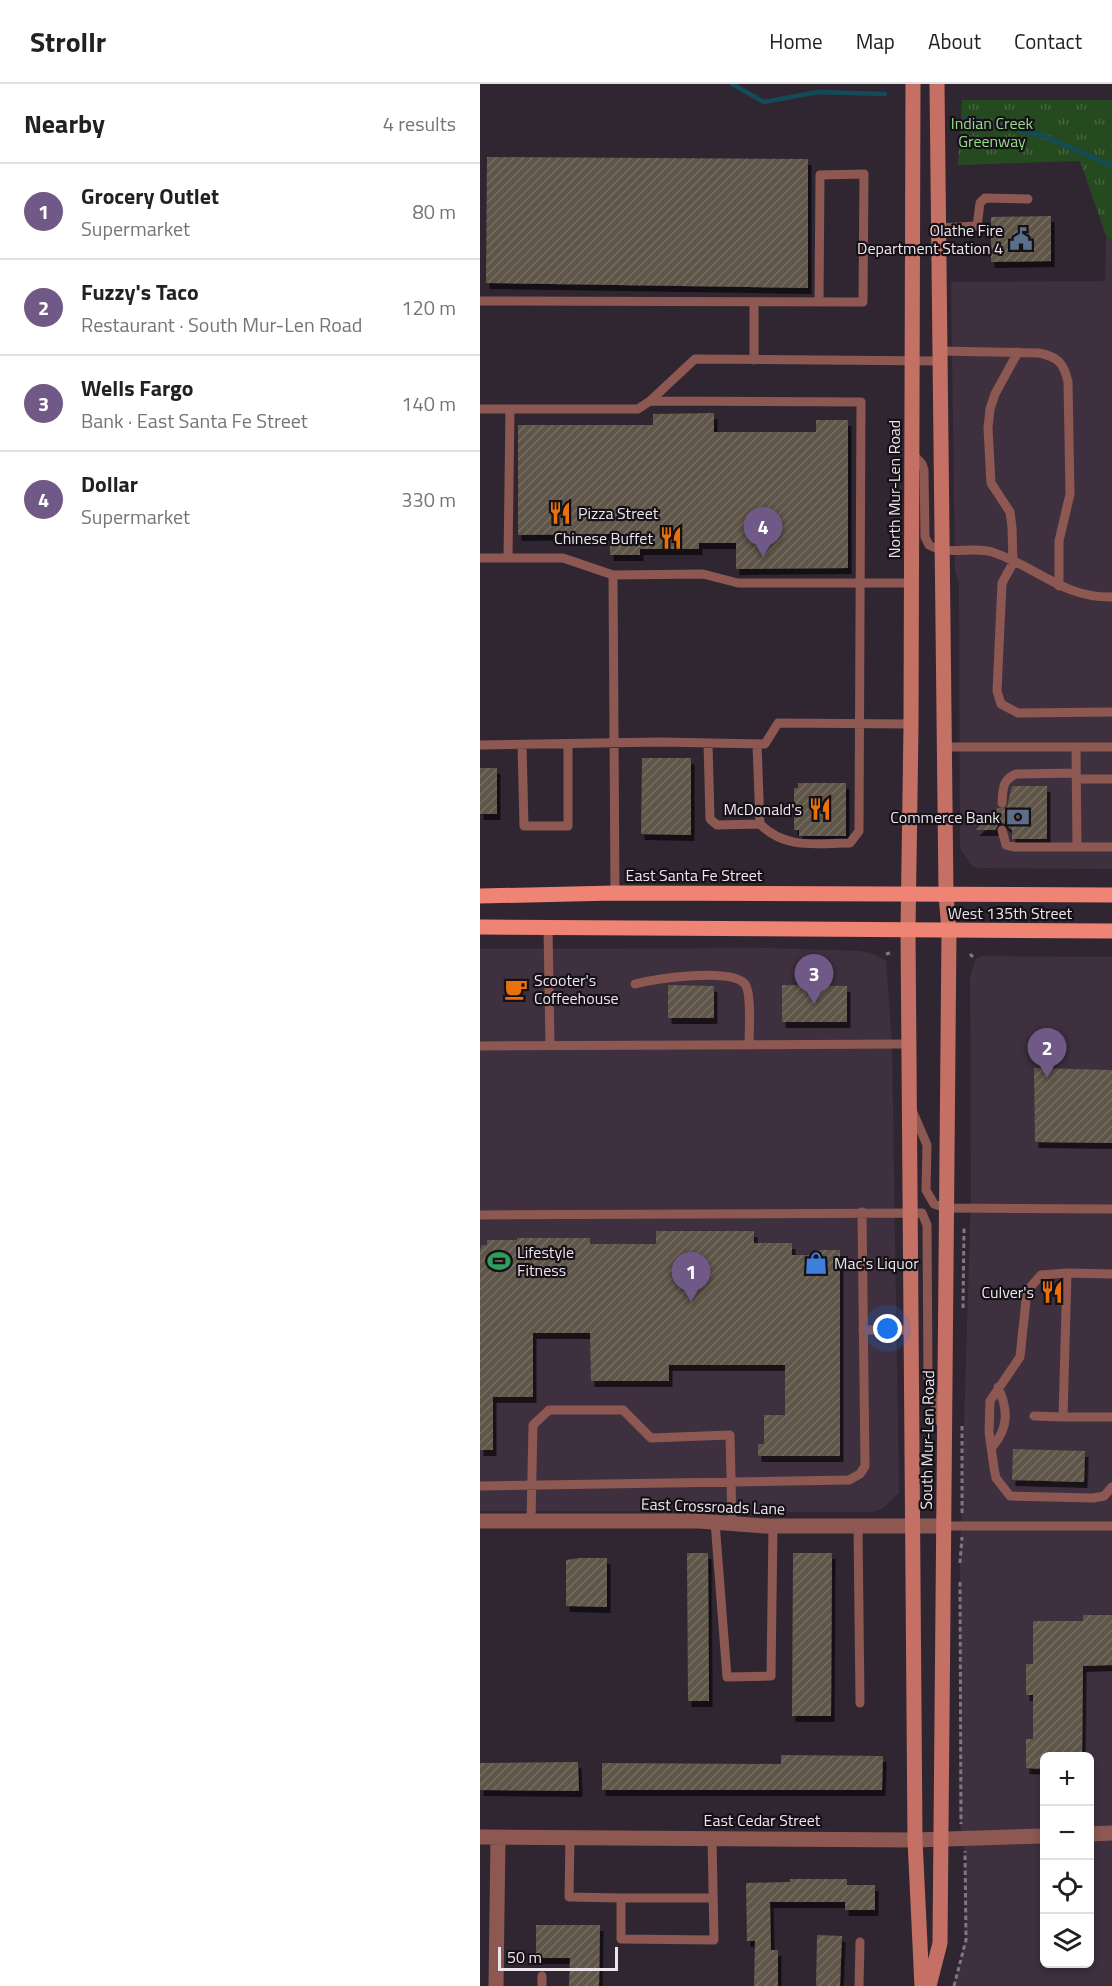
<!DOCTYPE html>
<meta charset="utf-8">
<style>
:root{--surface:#fff;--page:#f2f2f2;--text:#202124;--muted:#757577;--line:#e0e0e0;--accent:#705986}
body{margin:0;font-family:"Titillium Web",sans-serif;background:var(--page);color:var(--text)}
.controls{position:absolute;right:18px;bottom:18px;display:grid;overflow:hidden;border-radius:9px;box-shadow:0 3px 9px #0003}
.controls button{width:54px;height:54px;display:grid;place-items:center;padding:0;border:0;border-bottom:2px solid var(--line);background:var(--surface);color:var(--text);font:30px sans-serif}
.scale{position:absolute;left:18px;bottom:15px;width:120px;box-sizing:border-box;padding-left:6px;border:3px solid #ece5ec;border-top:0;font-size:16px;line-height:21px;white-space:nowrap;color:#ece5ec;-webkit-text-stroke:4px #151116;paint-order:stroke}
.you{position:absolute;left:408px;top:1245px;width:21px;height:21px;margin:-15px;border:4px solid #fff;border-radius:50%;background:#1a73e8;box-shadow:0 0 0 9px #1a73e833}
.badge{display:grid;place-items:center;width:39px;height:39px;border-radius:50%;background:var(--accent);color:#fff;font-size:20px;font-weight:700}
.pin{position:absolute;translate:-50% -50px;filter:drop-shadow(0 2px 3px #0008)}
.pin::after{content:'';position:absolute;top:32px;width:21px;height:18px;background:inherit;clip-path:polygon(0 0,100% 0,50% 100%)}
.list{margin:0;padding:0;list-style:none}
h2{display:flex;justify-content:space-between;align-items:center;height:78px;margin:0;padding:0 24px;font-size:26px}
h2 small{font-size:20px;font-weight:400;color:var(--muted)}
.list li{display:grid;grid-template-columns:39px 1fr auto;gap:18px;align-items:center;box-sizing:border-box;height:96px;padding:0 24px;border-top:2px solid var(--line)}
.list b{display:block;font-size:22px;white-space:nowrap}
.list p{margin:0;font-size:20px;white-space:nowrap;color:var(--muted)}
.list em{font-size:20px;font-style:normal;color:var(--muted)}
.icon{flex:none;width:33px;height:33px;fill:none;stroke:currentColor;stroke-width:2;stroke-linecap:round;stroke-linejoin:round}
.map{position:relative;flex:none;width:632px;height:1902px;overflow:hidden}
header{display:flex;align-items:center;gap:36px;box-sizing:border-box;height:84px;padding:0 30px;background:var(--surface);border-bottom:2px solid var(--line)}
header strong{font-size:28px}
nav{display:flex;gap:33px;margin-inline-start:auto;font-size:21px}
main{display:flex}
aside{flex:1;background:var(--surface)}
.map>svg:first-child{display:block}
.built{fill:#3e303f;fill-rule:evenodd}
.park{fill:url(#park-tufts)}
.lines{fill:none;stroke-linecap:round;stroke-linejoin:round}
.stream{stroke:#134c58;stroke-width:4.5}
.building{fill:url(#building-hatch);filter:url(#shadow)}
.path{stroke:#807781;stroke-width:3;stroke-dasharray:4.5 3;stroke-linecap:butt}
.service{stroke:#8d5851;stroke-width:9}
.minor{stroke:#8d5851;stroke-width:15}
.secondary{stroke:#c57065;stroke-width:15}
.primary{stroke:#ef8374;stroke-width:15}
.labels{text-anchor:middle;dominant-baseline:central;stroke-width:4.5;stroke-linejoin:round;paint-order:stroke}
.park-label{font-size:16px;fill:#95da89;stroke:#151116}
.poi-label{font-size:16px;fill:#ece5ec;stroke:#151116;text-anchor:end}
.street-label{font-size:16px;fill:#ece5ec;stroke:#151116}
</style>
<header>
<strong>Strollr</strong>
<nav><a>Home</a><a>Map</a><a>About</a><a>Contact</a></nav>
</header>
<main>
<aside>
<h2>Nearby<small>4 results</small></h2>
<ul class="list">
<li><span class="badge">1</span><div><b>Grocery Outlet</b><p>Supermarket</p></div><em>80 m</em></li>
<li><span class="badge">2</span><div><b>Fuzzy's Taco</b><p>Restaurant · South Mur-Len Road</p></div><em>120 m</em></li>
<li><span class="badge">3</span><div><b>Wells Fargo</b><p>Bank · East Santa Fe Street</p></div><em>140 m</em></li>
<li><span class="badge">4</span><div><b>Dollar</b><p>Supermarket</p></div><em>330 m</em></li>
</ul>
</aside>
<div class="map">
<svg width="632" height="1902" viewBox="0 0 632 1902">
<defs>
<pattern id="park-tufts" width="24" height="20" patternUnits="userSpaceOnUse" patternTransform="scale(1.5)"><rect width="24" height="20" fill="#264a1f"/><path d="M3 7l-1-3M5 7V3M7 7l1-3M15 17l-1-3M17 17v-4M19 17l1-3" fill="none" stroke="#466440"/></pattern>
<pattern id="building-hatch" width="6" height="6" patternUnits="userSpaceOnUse" patternTransform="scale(1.5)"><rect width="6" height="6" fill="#5f5649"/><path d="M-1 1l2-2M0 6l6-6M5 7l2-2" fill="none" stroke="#766e63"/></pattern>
<filter id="shadow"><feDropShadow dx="3.5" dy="6" stdDeviation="0" flood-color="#0009"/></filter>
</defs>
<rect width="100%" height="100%" fill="#302631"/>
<path class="built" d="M626 152 632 156V785L497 784 492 782 480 764 479 499 475 487 471 198 625 197Z
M287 864 379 867 394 870 406 877 412 960 419 1409 403 1424 393 1428 0 1427V865Z
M502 872 632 873V1902H474L486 1856V1778L479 1731 480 1477 491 1109 490 893 496 875ZM564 1672H610V1880H564Z"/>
<path class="park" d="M482 16H632V156L626 152 600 77 478 81Z"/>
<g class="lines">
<path class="stream" d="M252 0 284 18 338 8 405 10
M486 33 566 53 632 82"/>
</g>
<path class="building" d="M7 73 328 75V204L6 199Z
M571 132V177L511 178V133Z
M234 329V348H336V336H368V484L256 485V459H219V465H160V471H130V450L38 451V341H173V330Z
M162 674H211V751L161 750Z
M0 684H17V730H0Z
M318 699H366V752H319V746H314V704H318Z
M532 702H567V755H532V746L523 739 518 741 515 746H496L518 724 527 723Z
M188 901 234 902V934H188Z
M302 901 367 902V938H302Z
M554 984 632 986V1059L555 1058Z
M176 1147H274V1159H312V1171H336V1166H360V1372H278V1360H284V1331H305V1281H189V1297H111L110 1249H53V1313H13V1366H0V1166L2 1161H7V1156H37V1154H110V1160H176Z
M533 1365 605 1367 604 1398 532 1396Z
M207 1469H228L229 1617H208Z
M313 1469H352L351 1632H312Z
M100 1474H127V1523L86 1522V1476Z
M603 1531H632V1581L603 1582 602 1672H564V1685L546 1684V1655H553V1611H546V1580H553V1537H603Z
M301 1671 403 1672 402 1706H122V1679L301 1680Z
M98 1678 99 1707 0 1706V1679Z
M310 1795H367V1801H395V1826H365V1818H290L291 1866H298V1902H274L275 1857H267L266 1799 310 1798Z
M56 1841H120L119 1902H89L90 1874H56Z
M337 1851 362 1852 360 1902H336Z"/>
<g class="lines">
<path class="path" d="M406 870 410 869
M490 870 493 873
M483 1224 484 1143
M482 1342V1431
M480 1479 482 1453
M480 1498 481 1740
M474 1902 486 1856 485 1767"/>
<path class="service" d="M458 144 497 142 500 119 505 114 548 115
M0 217C128 217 255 218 383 218L384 90 340 91 339 218
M459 267 559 269C578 273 584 279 588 298L590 410 579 457V502
M538 268 515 310 510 325 508 344 511 399 530 428 532 443 533 479 522 499 517 607 521 620 538 629 632 628
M274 276V218
M170 317 215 275 459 277
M0 325H158L170 317 381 318 379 747 370 759C336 759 306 766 280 740
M433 370 442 380 444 386 445 453 449 461C467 472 492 462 512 468 556 482 582 514 632 513
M0 474H83L133 491 223 490 258 499H431
M28 474 30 325
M133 491 135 809
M228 659 230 735 237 741 280 740 277 660
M0 661 180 658 285 660 298 639 431 640
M42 661 44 742H88V661
M466 663H632
M596 663 597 763
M596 695H632
M522 719C523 705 522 696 536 690L596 689
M522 746 526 761 535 763H632
M68 844 70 961
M155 900C175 895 250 883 265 900 272 910 269 947 269 961
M0 962 428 960
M432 1026 447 1061 446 1106 454 1120 466 1124 632 1125
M0 1131 442 1129 447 1141 448 1294 460 1338
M587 1189 561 1191 547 1207 540 1273 510 1317 509 1348 514 1384 516 1394 530 1412 613 1414 624 1412 632 1403
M632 1190 587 1189 583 1333H632
M383 1246H430
M554 1332 583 1333
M513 1362C529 1343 528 1325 518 1303
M0 1402 369 1396 380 1390 385 1382 382 1128
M51 1437 53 1341 69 1326H143L171 1354 250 1351 252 1439
M235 1438 247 1593 291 1592 293 1442
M464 1442H632
M378 1443 380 1619
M90 1753 89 1813 141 1814V1855L234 1856 232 1754
M141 1814H233
M62 1892V1902
M379 1902 380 1858"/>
<path class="minor" d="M0 1437H219L285 1442H464
M610 1750 632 1749
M0 1753 435 1756 564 1752
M16 1902 18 1753"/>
<path class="secondary" d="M433 0 431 643 428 846 435 1756 442 1902
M449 1902 460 1859 469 847 466 810 457 0"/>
<path class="primary" d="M0 812 135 809 632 811
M0 843 632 847"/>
</g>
<defs>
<g id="civic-bare" transform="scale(1.8)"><path d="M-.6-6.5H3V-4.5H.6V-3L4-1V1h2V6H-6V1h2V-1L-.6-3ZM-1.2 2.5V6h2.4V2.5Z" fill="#5c6f8a" stroke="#151116" stroke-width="2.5" paint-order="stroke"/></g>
<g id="restaurant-bare" transform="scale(1.8)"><path d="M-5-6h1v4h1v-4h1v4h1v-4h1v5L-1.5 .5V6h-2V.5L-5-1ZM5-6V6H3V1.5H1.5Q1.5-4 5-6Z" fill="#e8710a" stroke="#151116" stroke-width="2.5" paint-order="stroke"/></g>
<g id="bank-bare" transform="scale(1.8)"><path d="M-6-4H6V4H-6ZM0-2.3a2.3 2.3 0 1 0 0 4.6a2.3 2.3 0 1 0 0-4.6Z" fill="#5c6f8a" stroke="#151116" stroke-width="2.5" paint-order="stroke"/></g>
<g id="cafe-bare" transform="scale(1.8)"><path d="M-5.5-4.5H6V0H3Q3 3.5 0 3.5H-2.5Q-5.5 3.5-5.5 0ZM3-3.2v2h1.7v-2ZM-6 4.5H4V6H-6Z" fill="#e8710a" stroke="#151116" stroke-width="2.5" paint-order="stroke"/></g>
<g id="stadium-bare" transform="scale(1.8)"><path d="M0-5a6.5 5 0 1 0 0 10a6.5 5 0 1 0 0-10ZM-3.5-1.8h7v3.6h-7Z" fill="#2e9e5b" stroke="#151116" stroke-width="2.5" paint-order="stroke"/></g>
<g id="shop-bare" transform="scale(1.8)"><path d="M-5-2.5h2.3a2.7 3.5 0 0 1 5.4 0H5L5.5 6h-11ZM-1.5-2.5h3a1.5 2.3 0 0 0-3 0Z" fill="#3f7fe0" stroke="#151116" stroke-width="2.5" paint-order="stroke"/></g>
</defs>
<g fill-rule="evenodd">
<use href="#civic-bare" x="541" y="155"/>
<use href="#restaurant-bare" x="80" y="429"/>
<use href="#restaurant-bare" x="191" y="454"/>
<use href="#restaurant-bare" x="340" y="725"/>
<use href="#bank-bare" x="538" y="733"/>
<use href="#cafe-bare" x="36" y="905"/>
<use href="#stadium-bare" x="19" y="1177"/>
<use href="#shop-bare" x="336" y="1179"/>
<use href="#restaurant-bare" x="572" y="1208"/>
</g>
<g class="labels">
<g class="park-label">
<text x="512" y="39">Indian Creek<tspan x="512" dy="18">Greenway</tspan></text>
</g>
<g class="poi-label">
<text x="523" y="146">Olathe Fire<tspan x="523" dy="18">Department Station 4</tspan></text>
<text x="98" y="429" text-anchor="start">Pizza Street</text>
<text x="173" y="454">Chinese Buffet</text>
<text x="322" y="725">McDonald's</text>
<text x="520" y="733">Commerce Bank</text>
<text x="54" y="896" text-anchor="start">Scooter's<tspan x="54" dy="18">Coffeehouse</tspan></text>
<text x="37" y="1168" text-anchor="start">Lifestyle<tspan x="37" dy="18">Fitness</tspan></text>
<text x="354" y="1179" text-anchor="start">Mac's Liquor</text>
<text x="554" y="1208">Culver's</text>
</g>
<g class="street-label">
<text transform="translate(414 405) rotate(-90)">North Mur-Len Road</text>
<text x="214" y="791">East Santa Fe Street</text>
<text x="530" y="829">West 135th Street</text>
<text transform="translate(447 1356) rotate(-89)">South Mur-Len Road</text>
<text transform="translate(233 1422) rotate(2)">East Crossroads Lane</text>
<text x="282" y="1736">East Cedar Street</text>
</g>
</g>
</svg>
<div class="controls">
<button>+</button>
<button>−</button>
<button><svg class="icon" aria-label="locate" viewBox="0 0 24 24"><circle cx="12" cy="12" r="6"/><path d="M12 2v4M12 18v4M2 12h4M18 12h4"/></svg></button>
<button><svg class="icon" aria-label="layers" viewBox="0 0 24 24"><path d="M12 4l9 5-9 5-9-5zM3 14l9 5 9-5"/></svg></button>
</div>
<div class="scale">50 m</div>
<div class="you"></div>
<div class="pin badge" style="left:211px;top:1218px">1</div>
<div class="pin badge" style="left:567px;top:994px">2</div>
<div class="pin badge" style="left:334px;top:920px">3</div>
<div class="pin badge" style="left:283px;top:473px">4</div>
</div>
</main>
